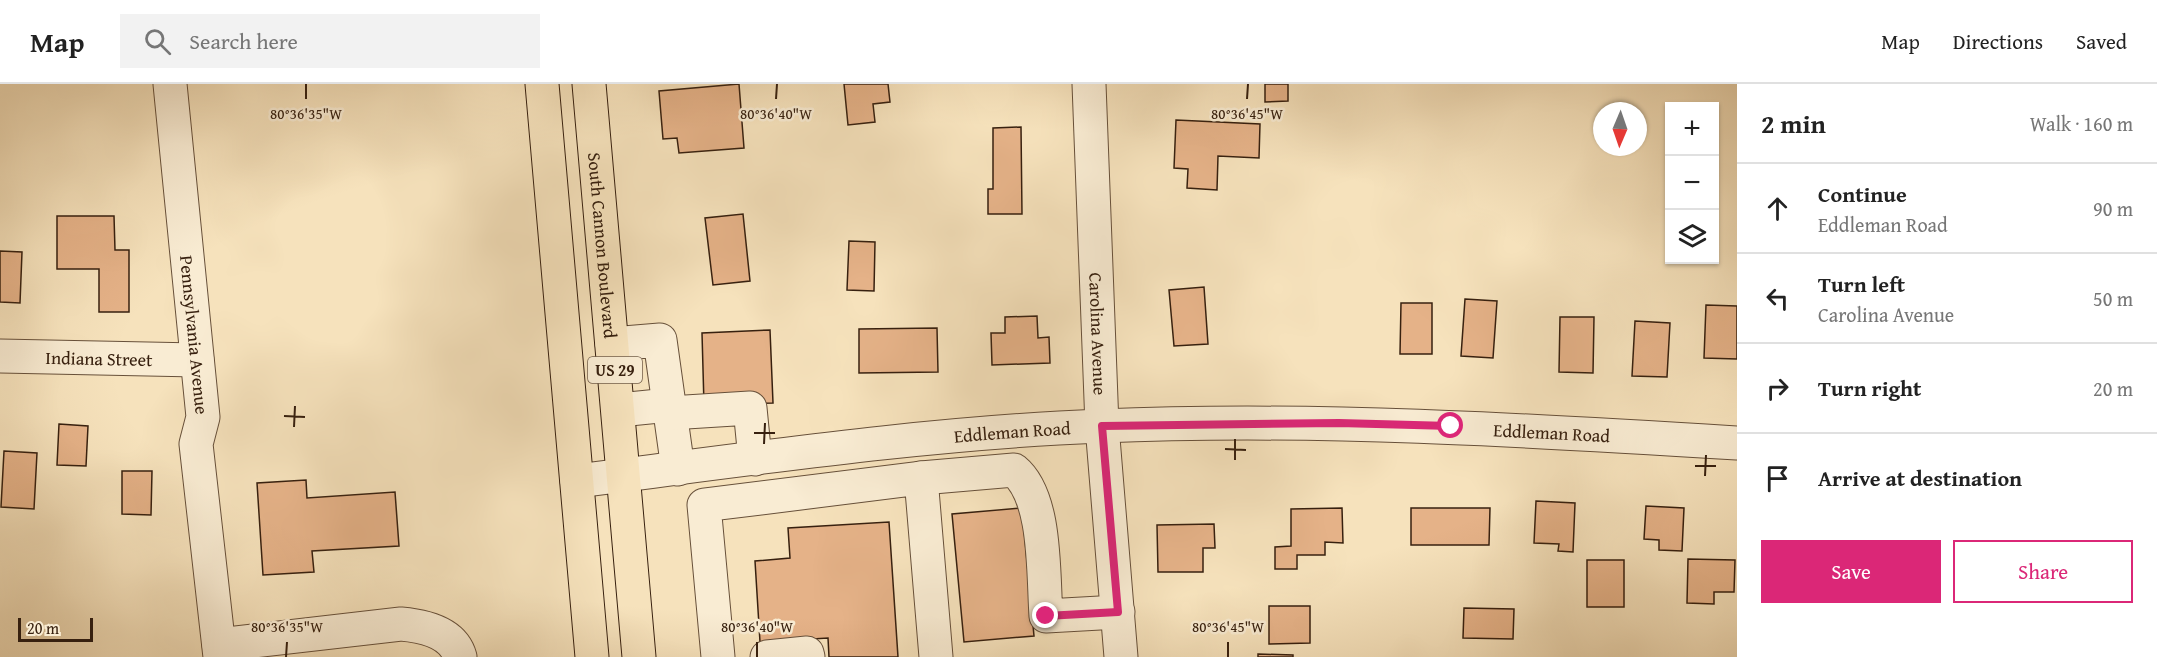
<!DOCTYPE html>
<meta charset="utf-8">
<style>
:root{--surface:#fff;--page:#f2f2f2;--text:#222;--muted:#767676;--line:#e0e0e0;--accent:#db2777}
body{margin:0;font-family:"Gentium Book Plus",serif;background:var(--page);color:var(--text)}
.controls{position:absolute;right:18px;top:18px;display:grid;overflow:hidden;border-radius:0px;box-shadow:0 2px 4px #0004}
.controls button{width:54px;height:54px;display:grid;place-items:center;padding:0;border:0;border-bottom:2px solid var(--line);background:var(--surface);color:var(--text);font:30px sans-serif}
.compass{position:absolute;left:1593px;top:18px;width:54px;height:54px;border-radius:50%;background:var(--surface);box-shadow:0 2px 4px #0004;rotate:182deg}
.scale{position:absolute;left:18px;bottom:15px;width:75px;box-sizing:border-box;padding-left:6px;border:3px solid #37200f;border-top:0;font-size:16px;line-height:21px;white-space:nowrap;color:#37200f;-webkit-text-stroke:4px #f9ecd3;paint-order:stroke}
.stop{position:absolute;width:18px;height:18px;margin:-14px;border:4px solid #db2777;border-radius:50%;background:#fff}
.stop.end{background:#db2777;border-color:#fff;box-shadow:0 2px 6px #0008}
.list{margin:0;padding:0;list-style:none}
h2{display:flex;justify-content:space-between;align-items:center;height:78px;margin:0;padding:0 24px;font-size:26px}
h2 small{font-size:20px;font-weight:400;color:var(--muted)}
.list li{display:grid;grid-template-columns:39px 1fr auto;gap:18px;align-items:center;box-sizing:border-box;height:90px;padding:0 24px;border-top:2px solid var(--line)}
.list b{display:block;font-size:22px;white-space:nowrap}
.list p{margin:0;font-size:20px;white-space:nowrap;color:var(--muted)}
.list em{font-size:20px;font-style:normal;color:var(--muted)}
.actions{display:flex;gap:12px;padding:18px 24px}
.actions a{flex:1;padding:14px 0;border:2px solid var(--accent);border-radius:0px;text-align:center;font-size:21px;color:var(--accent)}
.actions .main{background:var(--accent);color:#fff}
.icon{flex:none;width:33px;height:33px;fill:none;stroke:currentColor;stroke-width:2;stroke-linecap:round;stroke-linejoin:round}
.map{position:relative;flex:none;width:1737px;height:573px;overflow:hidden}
header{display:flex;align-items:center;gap:36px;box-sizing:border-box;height:84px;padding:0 30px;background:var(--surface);border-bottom:2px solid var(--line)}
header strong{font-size:28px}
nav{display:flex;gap:33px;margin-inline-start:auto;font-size:21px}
.search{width:420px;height:54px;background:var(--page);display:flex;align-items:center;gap:15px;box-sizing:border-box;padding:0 21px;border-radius:0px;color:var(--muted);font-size:22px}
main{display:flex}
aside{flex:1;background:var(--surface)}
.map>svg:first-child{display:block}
.building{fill:#e5b288;stroke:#37200f;stroke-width:1.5}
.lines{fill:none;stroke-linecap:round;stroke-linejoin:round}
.minor-casing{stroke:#67503a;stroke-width:35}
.major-casing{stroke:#37200f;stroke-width:35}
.minor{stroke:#f9ecd3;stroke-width:33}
.major{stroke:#f6e2bc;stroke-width:33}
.route{stroke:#db2777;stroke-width:8}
.ticks{fill:none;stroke:#37200f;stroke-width:2}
.labels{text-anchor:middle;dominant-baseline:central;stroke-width:5;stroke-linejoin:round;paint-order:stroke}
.shield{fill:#f9ecd3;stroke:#715d4a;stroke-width:1.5}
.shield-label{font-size:16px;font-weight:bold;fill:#37200f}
.street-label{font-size:18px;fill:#37200f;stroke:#f9ecd3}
.ticks-label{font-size:15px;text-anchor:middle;fill:#37200f;stroke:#f9ecd3;stroke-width:5;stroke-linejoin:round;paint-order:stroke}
</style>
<header>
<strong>Map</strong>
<div class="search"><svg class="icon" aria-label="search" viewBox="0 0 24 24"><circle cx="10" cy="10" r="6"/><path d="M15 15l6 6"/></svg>Search here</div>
<nav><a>Map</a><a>Directions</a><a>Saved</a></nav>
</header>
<main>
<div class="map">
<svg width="1737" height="573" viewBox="0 0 1737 573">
<rect width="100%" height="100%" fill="#f6e2bc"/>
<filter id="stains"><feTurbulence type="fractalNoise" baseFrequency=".00333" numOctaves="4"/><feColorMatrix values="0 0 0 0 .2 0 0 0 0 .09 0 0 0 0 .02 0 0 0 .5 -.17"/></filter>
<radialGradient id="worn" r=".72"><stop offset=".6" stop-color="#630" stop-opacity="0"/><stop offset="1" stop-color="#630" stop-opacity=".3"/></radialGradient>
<path class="building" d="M739 0 744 64 679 69 677 54 663 55 659 7Z
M844 0H888L890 18 873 20 875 38 848 41Z
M1265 0H1288V17L1265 18Z
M1176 36 1260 40 1259 74 1218 72 1217 106 1187 104 1188 85 1174 84Z
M1021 43 1022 130H988V105H993V44Z
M743 130 750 197 713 201 705 134Z
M57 132H114L115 166H129V228H99V185H57Z
M849 157 875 158 874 207 847 206Z
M0 167 22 168 20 219 0 218Z
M1204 203 1208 260 1174 262 1169 206Z
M1465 215 1497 217 1493 274 1461 272Z
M1401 219H1432V270H1400Z
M1706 221 1737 222V275L1704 274Z
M1037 232 1038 254 1049 253 1050 279 992 281 991 249H1005V233Z
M1560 233H1594L1593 289 1559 288Z
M1635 237 1670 239 1667 293 1632 292Z
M937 244 938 288 859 289V245Z
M770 246 773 319 704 321 702 249Z
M59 340 88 342 86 382 57 381Z
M4 367 37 369 34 425 1 423Z
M122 387H152L151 431 122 430Z
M306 396 307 414 395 408 399 462 312 467 314 488 263 491 257 399Z
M1536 417 1575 419 1573 468 1558 467 1559 460 1534 459Z
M1646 422 1684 424 1682 467 1659 466V456L1644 455Z
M1022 424 1034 552 964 558 952 430Z
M1342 424 1343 459 1325 458V471H1297V485H1275V463L1291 462V425Z
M1411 424H1490L1489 461H1411Z
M889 438 898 573H829L828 554 760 558 755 477 790 474 788 444Z
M1214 440 1215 464H1203V488H1158L1157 441Z
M1688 475 1735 476 1734 508H1714V520L1687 519Z
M1587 476H1624V523H1587Z
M1269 522H1310V559L1269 560Z
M1464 524 1514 525 1513 555 1463 554Z
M1258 570 1293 571V573H1258Z"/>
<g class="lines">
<g class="minor-casing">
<g id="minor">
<path id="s1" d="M170 0 203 333 196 360 220 573"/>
<path id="s2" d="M1089 0 1102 342 1121 573"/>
<path d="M612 260 660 256 678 385"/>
<path id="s3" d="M0 272 197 276"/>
<path d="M619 326 669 321"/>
<path d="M670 329 750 324 755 375"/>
<path d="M921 394 1014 386C1047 413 1043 490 1046 532L1118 528"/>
<path id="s4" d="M577 397C751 375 925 349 1100 342 1313 333 1525 346 1737 359"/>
<path d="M219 561 401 540C424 542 453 548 460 573"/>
<path d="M718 573 704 421 921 394 936 573"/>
<path d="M767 573 807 569 808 573"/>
</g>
</g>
<g class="major-casing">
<g id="major">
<path d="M542 0 592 573"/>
<path id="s5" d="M589 0 639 573"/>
</g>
</g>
<use href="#minor" class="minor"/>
<use href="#major" class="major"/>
</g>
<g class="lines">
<path class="route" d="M1046 532 1118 528 1102 342 1339 339 1451 342"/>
</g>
<path class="ticks" d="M306 15V0M776 15 777 0M1247 15 1248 0M284 332 305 333M294 343 295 322M754 349H775M764 360 765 339M1225 365 1246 366M1235 376V355M1695 382H1716M1705 392 1706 371M286 573 287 558M757 573V558M1228 573V558"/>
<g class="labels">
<rect class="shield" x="588" y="273" width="54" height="26" rx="4.5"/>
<g class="shield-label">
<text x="615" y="286">US 29</text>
</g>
<g class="street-label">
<text stroke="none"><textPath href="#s5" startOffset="162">South Cannon Boulevard</textPath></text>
<text stroke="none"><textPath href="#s1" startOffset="252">Pennsylvania Avenue</textPath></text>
<text stroke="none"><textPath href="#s2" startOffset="250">Carolina Avenue</textPath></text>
<text stroke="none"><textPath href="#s3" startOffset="99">Indiana Street</textPath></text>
<text stroke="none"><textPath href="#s4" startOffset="438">Eddleman Road</textPath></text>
<text stroke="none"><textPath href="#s4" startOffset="978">Eddleman Road</textPath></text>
</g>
</g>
<g class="ticks-label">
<text x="306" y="35">80°36'35"W</text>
<text x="776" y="35">80°36'40"W</text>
<text x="1247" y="35">80°36'45"W</text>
<text x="287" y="548">80°36'35"W</text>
<text x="757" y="548">80°36'40"W</text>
<text x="1228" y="548">80°36'45"W</text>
</g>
<rect width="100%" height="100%" filter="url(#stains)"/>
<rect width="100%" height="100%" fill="url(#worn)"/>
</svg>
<div class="controls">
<button>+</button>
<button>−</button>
<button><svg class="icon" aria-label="layers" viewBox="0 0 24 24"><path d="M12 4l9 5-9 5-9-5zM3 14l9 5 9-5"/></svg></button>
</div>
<svg class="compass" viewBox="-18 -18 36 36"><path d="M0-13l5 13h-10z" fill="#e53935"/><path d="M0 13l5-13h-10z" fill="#767676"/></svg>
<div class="scale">20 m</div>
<div class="stop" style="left:1451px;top:342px"></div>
<div class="stop end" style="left:1046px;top:532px"></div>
</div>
<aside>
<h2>2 min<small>Walk · 160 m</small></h2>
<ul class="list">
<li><svg class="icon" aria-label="ahead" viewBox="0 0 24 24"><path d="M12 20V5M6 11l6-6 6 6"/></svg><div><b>Continue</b><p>Eddleman Road</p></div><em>90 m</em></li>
<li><svg class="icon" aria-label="left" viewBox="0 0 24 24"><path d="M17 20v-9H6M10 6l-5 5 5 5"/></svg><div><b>Turn left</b><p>Carolina Avenue</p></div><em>50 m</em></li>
<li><svg class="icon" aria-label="right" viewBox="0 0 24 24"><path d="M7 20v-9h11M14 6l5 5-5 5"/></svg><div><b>Turn right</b></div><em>20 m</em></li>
<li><svg class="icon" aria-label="arrive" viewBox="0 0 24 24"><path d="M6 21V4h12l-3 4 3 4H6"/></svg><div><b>Arrive at destination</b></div></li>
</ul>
<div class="actions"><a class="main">Save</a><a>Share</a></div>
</aside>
</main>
